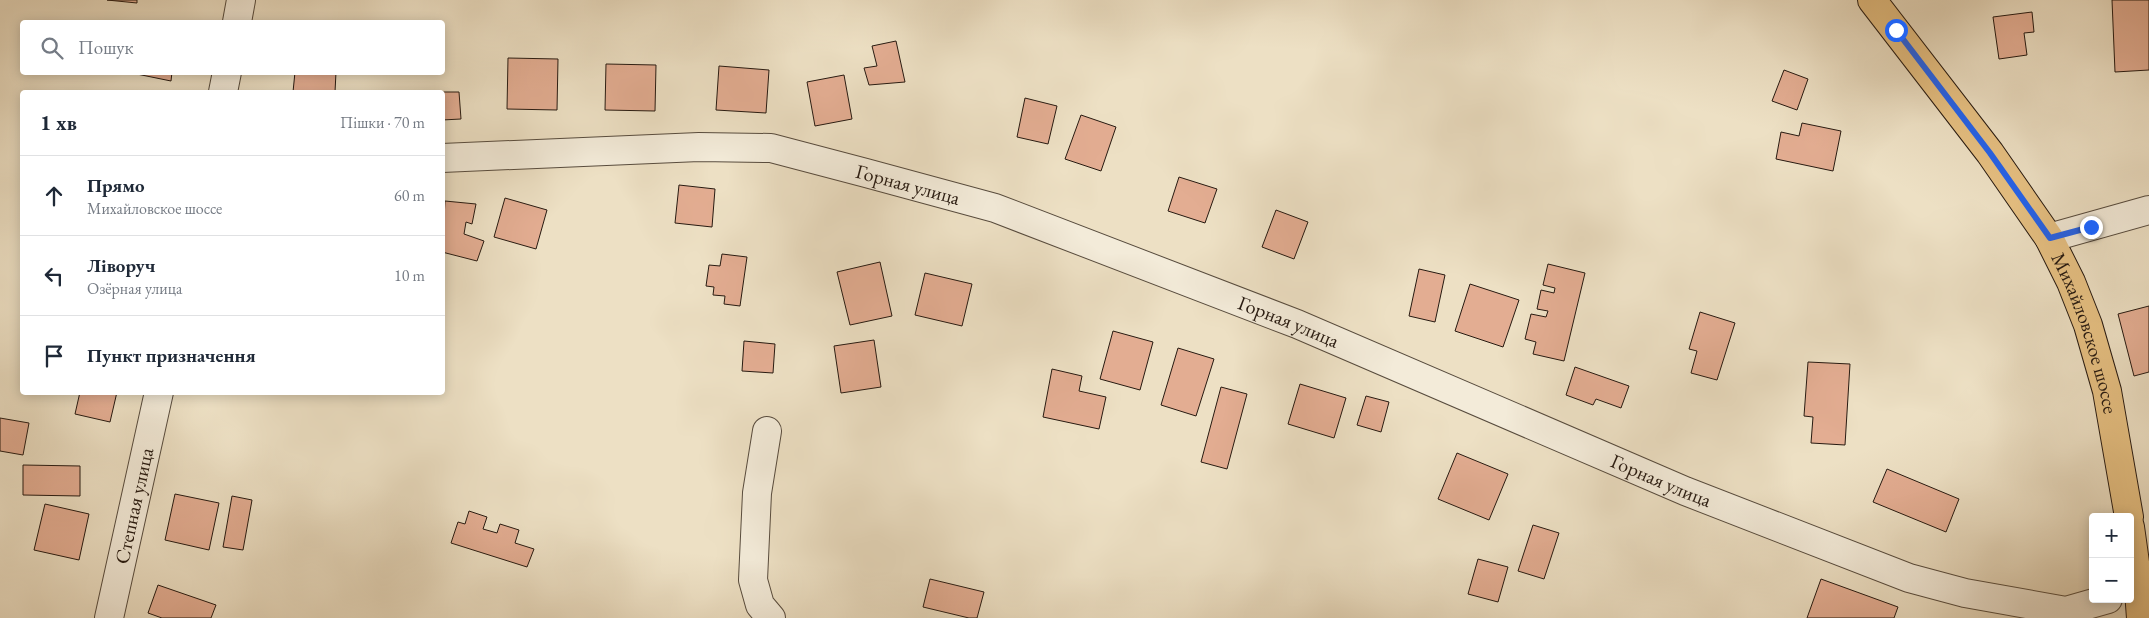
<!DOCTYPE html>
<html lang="uk">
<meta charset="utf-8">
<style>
:root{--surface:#fff;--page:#f6f6f7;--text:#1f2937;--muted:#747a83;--line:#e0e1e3}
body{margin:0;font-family:"EB Garamond",serif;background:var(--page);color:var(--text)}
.controls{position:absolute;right:15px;bottom:15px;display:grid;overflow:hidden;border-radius:5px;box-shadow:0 2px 12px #0003}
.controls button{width:45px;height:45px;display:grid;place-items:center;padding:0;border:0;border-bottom:1px solid var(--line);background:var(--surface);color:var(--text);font:25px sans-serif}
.stop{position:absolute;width:15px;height:15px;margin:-11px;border:4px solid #2563eb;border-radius:50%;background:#fff}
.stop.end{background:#2563eb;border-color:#fff;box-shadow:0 1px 5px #0008}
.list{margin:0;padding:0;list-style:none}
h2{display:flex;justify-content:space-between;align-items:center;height:65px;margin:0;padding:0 20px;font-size:21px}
h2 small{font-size:16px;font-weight:400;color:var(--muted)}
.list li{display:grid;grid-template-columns:32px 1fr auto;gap:15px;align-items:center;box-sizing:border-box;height:80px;padding:0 20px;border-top:1px solid var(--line)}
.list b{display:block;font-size:19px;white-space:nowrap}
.list p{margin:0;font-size:16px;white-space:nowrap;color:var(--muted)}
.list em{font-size:16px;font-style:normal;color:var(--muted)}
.icon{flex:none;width:28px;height:28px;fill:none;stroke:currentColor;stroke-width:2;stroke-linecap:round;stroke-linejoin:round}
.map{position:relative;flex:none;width:2149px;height:618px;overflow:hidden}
.search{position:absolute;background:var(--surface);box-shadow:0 2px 12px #0003;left:20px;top:20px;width:425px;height:55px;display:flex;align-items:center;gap:12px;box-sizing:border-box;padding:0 18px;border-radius:5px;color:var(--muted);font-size:19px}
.panel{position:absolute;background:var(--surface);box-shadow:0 2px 12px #0003;left:20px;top:90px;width:425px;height:305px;border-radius:5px}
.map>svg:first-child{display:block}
.building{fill:#e3ad92;stroke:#271a11}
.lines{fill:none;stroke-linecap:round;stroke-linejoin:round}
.minor-casing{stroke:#584c3e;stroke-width:30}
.major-casing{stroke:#271a11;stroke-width:30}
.minor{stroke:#f3ebd9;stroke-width:28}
.major{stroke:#e6c082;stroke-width:28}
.route{stroke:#2563eb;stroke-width:6}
.labels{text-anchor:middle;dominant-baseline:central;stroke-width:4;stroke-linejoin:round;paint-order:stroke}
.street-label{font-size:20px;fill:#271a11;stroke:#f3ebd9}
</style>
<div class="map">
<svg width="2149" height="618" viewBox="0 0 2149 618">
<rect width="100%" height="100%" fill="#ede0c4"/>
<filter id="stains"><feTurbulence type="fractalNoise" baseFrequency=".004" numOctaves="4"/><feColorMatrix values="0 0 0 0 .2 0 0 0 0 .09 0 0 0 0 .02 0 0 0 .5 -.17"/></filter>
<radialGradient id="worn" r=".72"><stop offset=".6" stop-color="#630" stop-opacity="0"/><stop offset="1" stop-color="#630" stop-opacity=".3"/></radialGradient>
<path class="building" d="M107 0H137V3Z
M2112 0H2149V70L2115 72Z
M2032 12 2034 32 2024 33 2027 55 1999 59 1993 17Z
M896 41 905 82 869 85 864 68 877 66 872 46Z
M508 58 558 59 557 110 507 109Z
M606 64 656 65 655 111 605 110Z
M719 66 769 70 766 113 716 110Z
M1784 70 1808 79 1797 110 1772 101Z
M127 72H172L171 81Z
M295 72H336L335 92H293Z
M844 75 852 119 815 126 807 82Z
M440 92H459L461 119 442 120V92Z
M1025 98 1057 106 1048 144 1017 137Z
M1081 115 1116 127 1101 171 1065 159Z
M1802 123 1841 131 1833 171 1776 159 1781 132 1799 136Z
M1179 177 1217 189 1205 223 1168 211Z
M679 185 715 189 712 227 675 223Z
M505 198 547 210 536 249 494 237Z
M445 201 476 204 472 224 466 222 464 234 484 241 477 261 442 252Z
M1276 210 1308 222 1294 259 1262 247Z
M722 254 747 257 740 306 724 304 725 296 713 295 714 287 706 286 709 265 720 266Z
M880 262 892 316 850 325 837 272Z
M1548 264 1585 273 1564 361 1533 354 1536 342 1525 339 1531 314 1546 317 1548 311 1537 309 1541 290 1554 293 1555 288 1543 285Z
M1419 269 1445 275 1435 322 1409 316Z
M925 273 972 284 962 326 915 315Z
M1470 284 1519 300 1503 347 1455 331Z
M2149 306V372L2134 376 2118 314Z
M1700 312 1735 323 1717 380 1691 373 1697 351 1689 349Z
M1113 331 1153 342 1140 390 1100 379Z
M874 340 881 387 841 393 834 346Z
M744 341 775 344 773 373 742 371Z
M1178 348 1214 359 1196 416 1161 405Z
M1808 362 1850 364 1845 445 1811 443 1813 417 1804 416Z
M1575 367 1629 386 1621 408 1596 399 1593 405 1566 395Z
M1052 369 1082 376 1079 391 1106 397 1099 429 1043 417Z
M1300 384 1346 398 1334 438 1288 424Z
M1221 387 1247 394 1227 469 1201 462Z
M80 392H117L110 422 75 414Z
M1366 396 1389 402 1381 432 1357 425Z
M0 418 29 423 23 455 0 451Z
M1457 453 1508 474 1489 520 1438 499Z
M23 465 80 466V496L23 495Z
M1887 469 1959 499 1946 532 1873 502Z
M175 494 219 503 209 550 165 540Z
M232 496 252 500 243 550 223 547Z
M45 504 89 514 79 560 34 550Z
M469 511 487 517 483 529 497 533 500 524 519 530 515 543 534 549 527 567 451 543 458 522 465 524Z
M1533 525 1559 533 1544 579 1518 571Z
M1478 559 1508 567 1498 602 1468 594Z
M930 579 984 592 977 618H969L923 607Z
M1821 579 1898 607 1894 618H1807Z
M158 585 216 605 211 618H162L148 613Z"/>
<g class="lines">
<g class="minor-casing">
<g id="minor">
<path d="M237 22 241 0"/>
<path d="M223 92 227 72"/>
<path id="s1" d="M442 158 699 147 771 148 866 173 995 208 1297 324 1685 491 1909 578 1965 593 2066 611 2108 599"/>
<path d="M2049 238 2149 210"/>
<path d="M767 431 757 493 753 580 760 605 771 618"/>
<path id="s2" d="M109 618 159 392"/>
</g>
</g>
<g class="major-casing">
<g id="major">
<path id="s3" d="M1872 0 1990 153 2049 238 2071 282 2088 325 2107 391 2129 517"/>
<path d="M2130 527 2139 591 2141 618"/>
</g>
</g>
<use href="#minor" class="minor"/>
<use href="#major" class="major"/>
</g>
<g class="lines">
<path class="route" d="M1896 30 1990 153 2050 238 2091 227"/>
</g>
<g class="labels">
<g class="street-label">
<text stroke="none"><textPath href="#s1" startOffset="471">Горная улица</textPath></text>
<text stroke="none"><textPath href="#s1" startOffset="876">Горная улица</textPath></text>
<text stroke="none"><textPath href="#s3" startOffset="399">Михайловское шоссе</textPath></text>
<text stroke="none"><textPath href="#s1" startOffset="1281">Горная улица</textPath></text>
<text stroke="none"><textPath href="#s2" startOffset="115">Степная улица</textPath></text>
</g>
</g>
<rect width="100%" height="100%" filter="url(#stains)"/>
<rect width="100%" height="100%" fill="url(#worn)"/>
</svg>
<div class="controls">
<button>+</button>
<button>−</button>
</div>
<div class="stop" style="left:1896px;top:30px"></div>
<div class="stop end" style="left:2091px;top:227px"></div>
<div class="search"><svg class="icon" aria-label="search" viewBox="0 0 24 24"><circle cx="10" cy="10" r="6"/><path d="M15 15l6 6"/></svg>Пошук</div>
<section class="panel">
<h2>1 хв<small>Пішки · 70 m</small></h2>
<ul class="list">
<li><svg class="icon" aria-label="ahead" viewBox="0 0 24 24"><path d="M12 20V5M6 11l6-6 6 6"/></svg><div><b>Прямо</b><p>Михайловское шоссе</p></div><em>60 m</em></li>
<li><svg class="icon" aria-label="left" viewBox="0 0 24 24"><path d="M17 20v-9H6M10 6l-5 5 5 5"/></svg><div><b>Ліворуч</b><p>Озёрная улица</p></div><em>10 m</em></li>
<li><svg class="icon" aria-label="arrive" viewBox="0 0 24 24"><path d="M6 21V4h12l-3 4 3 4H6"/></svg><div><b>Пункт призначення</b></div></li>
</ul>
</section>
</div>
